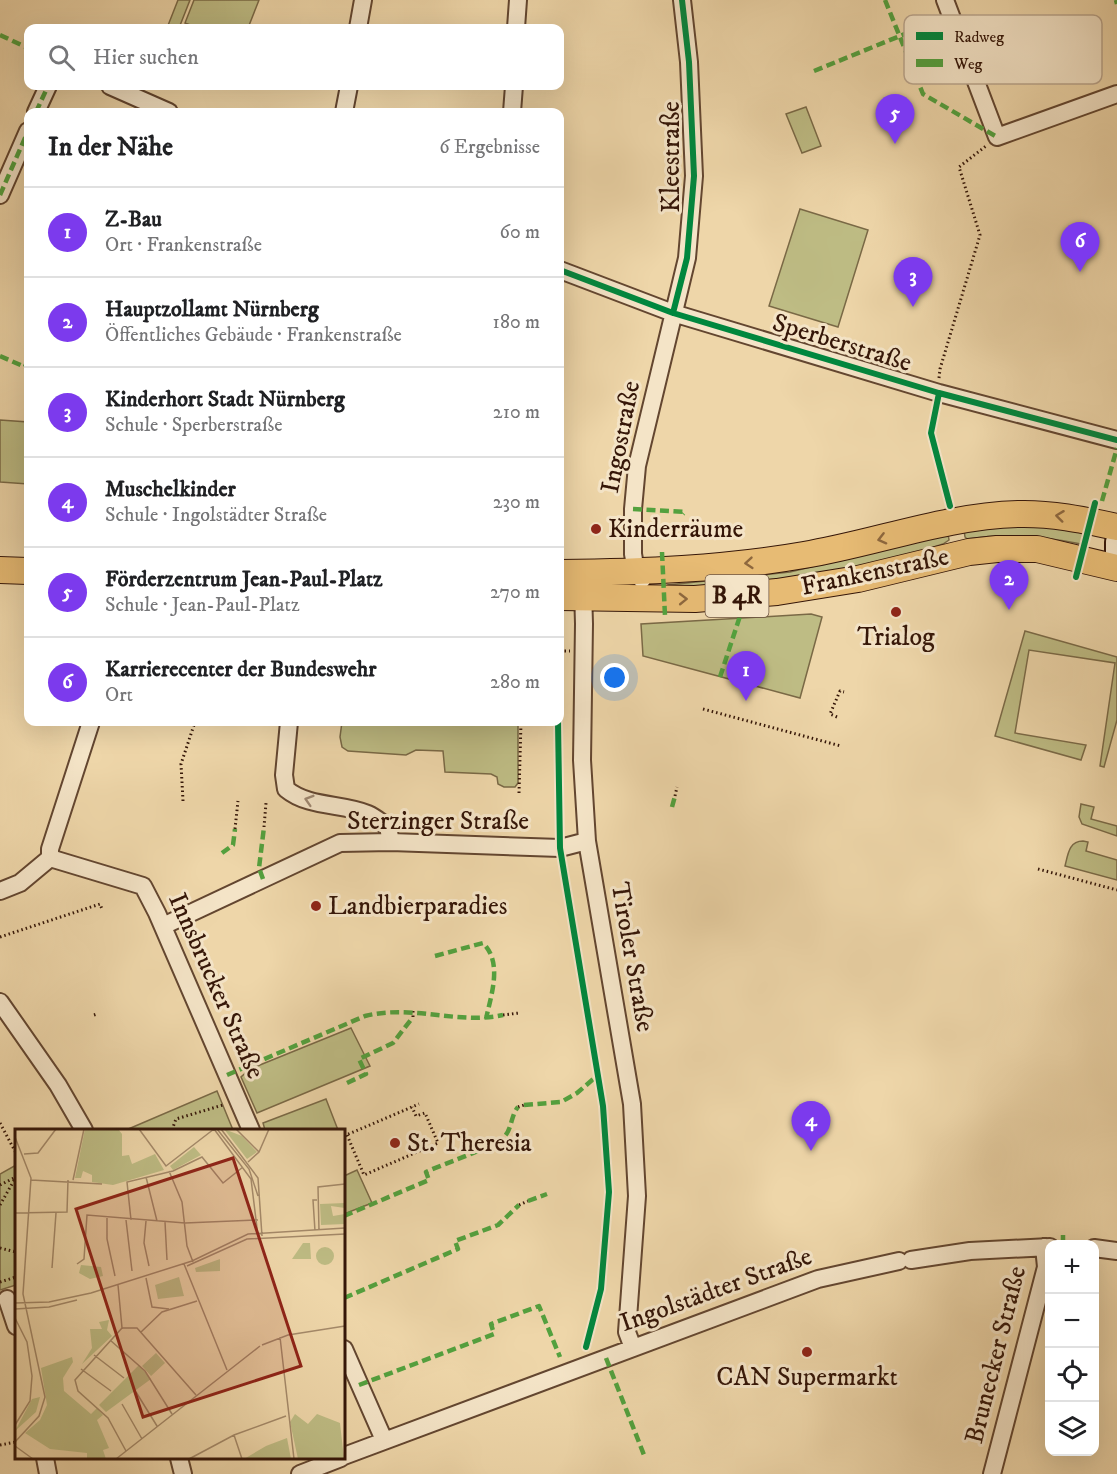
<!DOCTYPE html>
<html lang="de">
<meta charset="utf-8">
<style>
:root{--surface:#fff;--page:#f2f2f2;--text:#202124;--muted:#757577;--line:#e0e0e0;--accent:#7c3aed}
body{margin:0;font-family:"IM FELL DW Pica",serif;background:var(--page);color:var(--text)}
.controls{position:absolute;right:18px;bottom:18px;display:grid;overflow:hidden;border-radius:12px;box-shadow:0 6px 24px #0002}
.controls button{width:54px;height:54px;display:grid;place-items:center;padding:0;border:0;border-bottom:2px solid var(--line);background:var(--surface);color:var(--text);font:30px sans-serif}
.you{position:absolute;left:615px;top:678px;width:21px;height:21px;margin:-15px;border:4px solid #fff;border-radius:50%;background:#1a73e8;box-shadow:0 0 0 9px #1a73e833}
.badge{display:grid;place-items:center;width:39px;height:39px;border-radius:50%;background:var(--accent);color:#fff;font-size:20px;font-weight:700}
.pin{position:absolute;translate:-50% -50px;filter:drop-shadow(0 2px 3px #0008)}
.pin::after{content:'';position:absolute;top:32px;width:21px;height:18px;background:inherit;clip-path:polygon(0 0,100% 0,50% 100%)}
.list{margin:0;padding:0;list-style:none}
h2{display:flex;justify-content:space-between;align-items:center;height:78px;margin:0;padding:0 24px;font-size:26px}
h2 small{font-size:20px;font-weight:400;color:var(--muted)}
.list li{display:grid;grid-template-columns:39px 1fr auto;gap:18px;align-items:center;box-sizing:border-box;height:90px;padding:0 24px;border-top:2px solid var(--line)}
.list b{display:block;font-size:22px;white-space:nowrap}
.list p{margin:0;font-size:20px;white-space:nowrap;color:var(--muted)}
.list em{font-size:20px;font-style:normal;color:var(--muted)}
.icon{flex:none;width:33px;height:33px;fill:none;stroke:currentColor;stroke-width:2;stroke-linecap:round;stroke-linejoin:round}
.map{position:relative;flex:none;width:1117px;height:1474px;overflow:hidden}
.search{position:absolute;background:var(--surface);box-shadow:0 6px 24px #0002;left:24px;top:24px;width:540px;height:66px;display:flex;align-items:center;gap:15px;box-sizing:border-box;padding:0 21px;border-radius:12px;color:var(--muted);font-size:22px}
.panel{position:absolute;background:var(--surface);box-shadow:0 6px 24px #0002;left:24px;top:108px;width:540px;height:618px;border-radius:12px}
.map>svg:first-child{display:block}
.green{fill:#bebc84;stroke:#7a6946;stroke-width:1.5}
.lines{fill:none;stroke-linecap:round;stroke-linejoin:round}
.service-casing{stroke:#634630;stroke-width:11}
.minor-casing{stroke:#634630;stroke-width:20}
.secondary-casing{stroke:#351608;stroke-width:26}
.primary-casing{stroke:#351608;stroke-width:28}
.path{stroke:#351608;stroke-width:3;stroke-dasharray:1.5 3;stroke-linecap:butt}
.service{stroke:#f4e4c7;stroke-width:8}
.minor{stroke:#f4e4c7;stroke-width:16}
.secondary{stroke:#f4e4c7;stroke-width:22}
.primary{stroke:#e7bb74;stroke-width:26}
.quiet{stroke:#53a13e;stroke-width:4.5;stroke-dasharray:9 4.5;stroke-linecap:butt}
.cycleway-casing{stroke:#f4e4c7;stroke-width:10}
.cycleway{stroke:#00873e;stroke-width:6}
.oneway{stroke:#8e683e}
.oneway2{stroke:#9e8771}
.poi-dot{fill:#8f2418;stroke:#f4e4c7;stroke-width:2}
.labels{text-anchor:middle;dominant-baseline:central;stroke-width:6;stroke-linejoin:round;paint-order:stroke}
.shield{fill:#f4e4c7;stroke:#6e5441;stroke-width:1.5}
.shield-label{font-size:24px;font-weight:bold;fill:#351608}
.street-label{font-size:26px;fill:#351608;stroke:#f4e4c7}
.poi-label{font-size:26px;fill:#351608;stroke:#f4e4c7;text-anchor:start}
.inset-road{fill:none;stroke:#a48969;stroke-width:1.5}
.view{fill:#8f2418;fill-opacity:0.15;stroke:#8f2418;stroke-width:3}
.inset-edge{fill:none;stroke:#351608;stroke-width:3}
.key{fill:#f4e4c7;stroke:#bba68e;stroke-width:1.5}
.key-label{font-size:16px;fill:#351608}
</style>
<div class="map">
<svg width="1117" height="1474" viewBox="0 0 1117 1474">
<rect width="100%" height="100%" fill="#eed6a9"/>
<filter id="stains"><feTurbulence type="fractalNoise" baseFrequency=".00333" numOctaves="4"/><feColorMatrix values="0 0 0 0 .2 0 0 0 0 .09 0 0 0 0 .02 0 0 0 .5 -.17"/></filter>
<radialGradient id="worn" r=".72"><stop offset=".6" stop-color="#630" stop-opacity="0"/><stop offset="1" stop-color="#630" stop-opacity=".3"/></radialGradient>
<path class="green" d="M178 0H190L179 28H167Z
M194 0H259L248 28H198L185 23Z
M806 107 821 146 802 153 786 114Z
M800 209 868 230 838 327 769 306Z
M0 420 28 422V484L0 482Z
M1006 522 1084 529 1081 544C1042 536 1007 533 967 539L965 537 964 530Z
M948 534 949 540 943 544 852 573 668 591V585L790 572Z
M811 614 822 617 800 698 643 656 641 624Z
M1025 631 1117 657V720L1104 767 1100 766 1115 663 1029 650 1015 733 1086 745 1081 760 995 736Z
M342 722H518V783L515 787H504L498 784 497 777 491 774 445 772 443 751 416 750 406 755 348 751 342 747 340 737Z
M1081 804 1094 807 1091 819 1117 826V836L1082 824 1079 817Z
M1083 841 1088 842 1086 851 1117 860V880L1065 866C1068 854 1069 841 1083 841Z
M351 1028 370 1066 257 1113 241 1077 250 1069Z
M217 1091 233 1130H126Z
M326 1099 338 1130H265L263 1123Z
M16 1165V1285L0 1290V1174Z
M357 1170 372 1203 344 1214V1176Z"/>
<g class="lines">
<g class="service-casing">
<path id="service" d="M922 27 951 17"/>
</g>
<g class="minor-casing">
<path id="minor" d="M945 0 997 137 1117 94
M358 28 363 0
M516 28 518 0
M110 86 169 112
M36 112 48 86
M344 112 349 86
M512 112 514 86
M0 195 28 131
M560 270 673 313 939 393 1117 440
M642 580 636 571 633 554V509L637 466 687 258 694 176 689 62 682 0
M583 589 584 624 582 760 587 841 632 1104 637 1196 627 1332 633 1348
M289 722 284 775 286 789C309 808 342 803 368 814 375 817 382 823 388 827L391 842
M50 858 143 886 157 913 251 1130
M50 858V849L91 722
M0 891 20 883 50 858
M163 926 340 843 391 842 560 848 587 841
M0 1002 58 1085 84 1130
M1094 1248 1117 1251
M911 1260 970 1251 1050 1247
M7 1299 16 1326
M344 1349 384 1440
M344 1456 818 1279 899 1261
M45 1458 48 1474
M179 1458 183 1474
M300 1474 341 1458
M992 1474 1046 1267 1044 1247"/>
</g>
<g class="secondary-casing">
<path id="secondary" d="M1117 542V553"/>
</g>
<g class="primary-casing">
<path id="primary" d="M0 570 28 571
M560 573C641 572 724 569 804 555 876 543 945 516 1018 514 1052 513 1084 520 1117 527
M560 597 695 599 777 592 858 579 969 552 997 549H1037L1117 568"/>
</g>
<path class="path" d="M939 378 940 369 980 235 959 167 986 146
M560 651H570
M703 709 841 746
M837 717 830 714 840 691 844 692
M519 793 521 722
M675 796 677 787
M183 801 181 764 195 722
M264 827 266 803
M235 829 238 801
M1038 869 1117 890
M0 937 100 904 102 909
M413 1011V1017
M94 1015 97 1014
M503 1015 519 1013
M518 1107 524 1105
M0 1123 16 1153
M172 1130 176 1119 223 1105
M347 1135 364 1175 438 1143 425 1113 416 1116 412 1107
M344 1136 419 1104
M0 1185 14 1178
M0 1205 16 1177
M519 1205 528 1201
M0 1248 16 1252
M0 1282 16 1277
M0 1445 16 1442"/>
<use href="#service" class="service"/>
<use href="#minor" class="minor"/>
<use href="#secondary" class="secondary"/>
<use href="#primary" class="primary"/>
<path class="quiet" d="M885 0 923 94 997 137
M1116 0 1117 4
M0 35 28 48
M814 71 922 27
M36 112 48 86
M0 195 28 131
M0 356 25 367 28 360
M1102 501 1117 448
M633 509 685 512 683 514
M662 552 665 616
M720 677 741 613
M672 807 675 796
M222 853 233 845 235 829
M263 879 259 868 264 827
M435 956 483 943C503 963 491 995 486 1019
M227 1075 365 1016C413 1004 458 1025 503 1015
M347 1083 366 1074 359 1059 393 1043 413 1017
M524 1105 561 1102 577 1093 598 1075
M528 1201 547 1194
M344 1216 429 1180 426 1172C443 1164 491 1148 504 1137 512 1129 511 1115 518 1107
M1063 1244V1232
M344 1298 458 1249 455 1241 498 1225 519 1205
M606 1358 644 1455
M359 1385 494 1334 491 1324 539 1306 560 1357"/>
<g class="cycleway-casing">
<path id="cycleway" d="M560 270 673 313 939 393 1117 440
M673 313 687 258 694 176 689 62 682 0
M939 393 931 433 950 506
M1076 577 1095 503
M558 722 560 848 603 1106 609 1192 601 1289 586 1347"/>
</g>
<use href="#cycleway" class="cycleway"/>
</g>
<defs><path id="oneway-chevron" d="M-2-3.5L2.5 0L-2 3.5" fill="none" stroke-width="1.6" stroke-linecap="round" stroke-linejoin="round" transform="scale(1.5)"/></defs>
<g class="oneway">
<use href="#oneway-chevron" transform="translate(1060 516) rotate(-173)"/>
<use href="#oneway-chevron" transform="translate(882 539) rotate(166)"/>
<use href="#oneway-chevron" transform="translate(749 563) rotate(175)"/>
<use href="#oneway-chevron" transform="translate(683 599) rotate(-1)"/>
</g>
<use class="oneway2" href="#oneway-chevron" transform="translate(309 800) rotate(-163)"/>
<g class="poi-dot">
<circle cx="596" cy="529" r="6"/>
<circle cx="896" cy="612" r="6"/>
<circle cx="316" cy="906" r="6"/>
<circle cx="395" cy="1143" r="6"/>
<circle cx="807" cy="1352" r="6"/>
</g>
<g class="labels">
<rect class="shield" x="705.5" y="575" width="63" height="42" rx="4.5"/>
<g class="shield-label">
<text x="737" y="596">B 4R</text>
</g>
<g class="street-label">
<text transform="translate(671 157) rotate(-90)">Kleestraße</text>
<text transform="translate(842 343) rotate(17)">Sperberstraße</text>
<text transform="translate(621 437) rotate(-79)">Ingostraße</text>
<text transform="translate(875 572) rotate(-12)">Frankenstraße</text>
<text x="438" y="821">Sterzinger Straße</text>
<text transform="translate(632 957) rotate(80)">Tiroler Straße</text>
<text transform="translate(216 986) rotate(66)">Innsbrucker Straße</text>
<text transform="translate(716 1290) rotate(-20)">Ingolstädter Straße</text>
<text transform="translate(996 1355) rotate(-76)">Brunecker Straße</text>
</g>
<g class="poi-label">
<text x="608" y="529">Kinderräume</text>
<text x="896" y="637" text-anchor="middle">Trialog</text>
<text x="328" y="906">Landbierparadies</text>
<text x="407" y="1143">St. Theresia</text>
<text x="807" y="1377" text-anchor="middle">CAN Supermarkt</text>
</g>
</g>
<g transform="translate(15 1129)">
<rect width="330" height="330" fill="#eed6a9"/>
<path d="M70 0H103L107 5V27L114 26 117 35 140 25 149 41 98 56 77 53V46L68 42 66 49H60ZM209 0 227 7 242 23 232 30ZM179 18 186 26 158 41 155 37ZM330 74V79L316 77 318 87 330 85V95L306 96 305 75ZM288 114H295L296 130H277ZM301 127a9 9 0 1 1 18 0a9 9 0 1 1-18 0ZM205 130V142L181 143 180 139ZM66 136 86 138 88 147 75 150 64 144ZM164 148 169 167 143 170 140 156ZM94 191 92 201 97 207 67 235 77 219 75 200H87L84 193ZM141 224 150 234 136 247 127 237ZM57 228 58 233 48 249 49 262 76 285 82 279 88 286 82 291 94 319 88 321 91 330H72V324L35 320 10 304 25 291 32 276 26 239ZM124 236 136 250 91 283 84 276ZM25 268 21 283 0 302 17 270ZM280 285 293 295 302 285 325 294 329 330H283L275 293ZM272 309 276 330H229L251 317Z" fill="#bebc84"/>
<path class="inset-road" d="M124 0 151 37 199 0M199 0 236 50 243 107M202 0 234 40 243 67M206 0 243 49 247 107M221 0 244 23M0 8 16 49 8 165 30 268 24 287 0 313M9 25 23 24 41 0M233 33 244 23 254 0M154 42 167 73 172 117 178 133M131 48 142 92M16 51 87 55M58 51 69 0M0 84 52 83 53 51M92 89V110L100 147M111 91 117 142M116 91 112 53 158 42 187 28 208 54 228 38M131 92 129 114 134 137M150 93 152 131M300 102 298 71H302M304 102 303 58 330 55M62 135 69 130 72 86 170 94 243 91M169 135 212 241M172 137 232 110 330 105M37 139 41 84M131 149 137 178 154 180M103 156 107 199M0 174 34 173 76 164 177 132 233 105 330 99M0 180 34 178 62 171M0 189 12 213 17 247 15 272 0 296M107 199 60 251 63 262 93 289 111 322M107 199H122L181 266M126 203 147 183 182 172M265 208 279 330M95 211 130 242 157 285M247 216 273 206 330 197M79 226 109 249M66 240 96 262M121 263 142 297M107 275 127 310M219 306 227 330M0 317 18 330M101 330 245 217M174 330 219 306 271 287"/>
<path class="view" d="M218 29 286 237 128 288 61 80Z"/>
<rect width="330" height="330" class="inset-edge"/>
</g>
<rect x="904" y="15" width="198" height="69" rx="9" class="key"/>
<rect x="916" y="32" width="27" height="8" fill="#00873e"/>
<rect x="916" y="59" width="27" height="8" fill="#53a13e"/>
<g class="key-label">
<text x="954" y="42">Radweg</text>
<text x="954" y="69">Weg</text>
</g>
<rect width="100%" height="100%" filter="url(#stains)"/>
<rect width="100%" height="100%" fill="url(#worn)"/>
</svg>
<div class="controls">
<button>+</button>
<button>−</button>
<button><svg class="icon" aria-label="locate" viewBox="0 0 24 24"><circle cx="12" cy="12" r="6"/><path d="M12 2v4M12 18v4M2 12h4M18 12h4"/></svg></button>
<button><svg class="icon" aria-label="layers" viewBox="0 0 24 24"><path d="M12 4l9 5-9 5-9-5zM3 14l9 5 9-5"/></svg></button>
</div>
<div class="you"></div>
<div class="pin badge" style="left:746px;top:701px">1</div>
<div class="pin badge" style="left:1009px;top:610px">2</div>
<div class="pin badge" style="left:913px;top:307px">3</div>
<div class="pin badge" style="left:811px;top:1151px">4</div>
<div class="pin badge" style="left:895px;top:144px">5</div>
<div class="pin badge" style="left:1080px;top:272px">6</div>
<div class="search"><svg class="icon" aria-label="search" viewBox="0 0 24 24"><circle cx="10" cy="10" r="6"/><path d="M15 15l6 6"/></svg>Hier suchen</div>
<section class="panel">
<h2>In der Nähe<small>6 Ergebnisse</small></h2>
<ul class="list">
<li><span class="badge">1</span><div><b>Z-Bau</b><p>Ort · Frankenstraße</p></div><em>60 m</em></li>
<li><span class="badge">2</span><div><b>Hauptzollamt Nürnberg</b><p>Öffentliches Gebäude · Frankenstraße</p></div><em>180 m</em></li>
<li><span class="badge">3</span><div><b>Kinderhort Stadt Nürnberg</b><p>Schule · Sperberstraße</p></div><em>210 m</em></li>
<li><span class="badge">4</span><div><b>Muschelkinder</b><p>Schule · Ingolstädter Straße</p></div><em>230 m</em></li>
<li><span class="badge">5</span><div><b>Förderzentrum Jean-Paul-Platz</b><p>Schule · Jean-Paul-Platz</p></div><em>270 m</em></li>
<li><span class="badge">6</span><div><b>Karrierecenter der Bundeswehr</b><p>Ort</p></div><em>280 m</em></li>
</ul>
</section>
</div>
